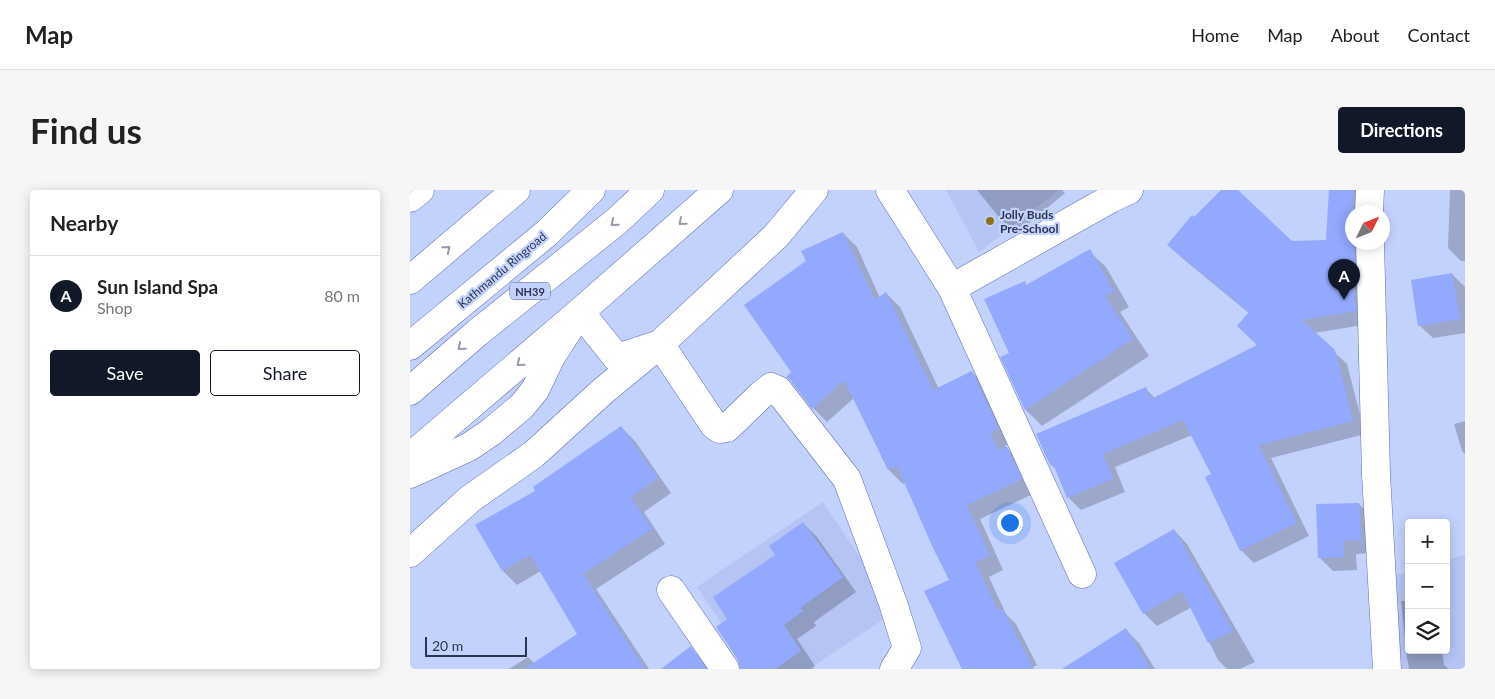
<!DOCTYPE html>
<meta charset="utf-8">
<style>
:root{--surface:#fff;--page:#f6f6f6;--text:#222;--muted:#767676;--line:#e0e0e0;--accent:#111827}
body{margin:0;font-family:Lato,sans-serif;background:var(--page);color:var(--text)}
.controls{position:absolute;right:15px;bottom:15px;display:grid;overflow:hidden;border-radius:5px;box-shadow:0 2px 12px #0003}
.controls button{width:45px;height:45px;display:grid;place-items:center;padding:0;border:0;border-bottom:1px solid var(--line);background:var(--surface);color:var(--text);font:25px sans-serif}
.compass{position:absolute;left:935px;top:15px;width:45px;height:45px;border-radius:50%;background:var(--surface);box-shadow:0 2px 12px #0003;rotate:47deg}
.scale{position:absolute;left:15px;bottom:12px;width:102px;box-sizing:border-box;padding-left:5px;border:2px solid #2d3553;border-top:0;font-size:14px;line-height:18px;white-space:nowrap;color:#2d3553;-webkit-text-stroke:4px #c3d1fd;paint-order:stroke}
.you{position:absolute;left:599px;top:332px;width:18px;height:18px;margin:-12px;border:4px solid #fff;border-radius:50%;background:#1a73e8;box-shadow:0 0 0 8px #1a73e833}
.badge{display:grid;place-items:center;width:32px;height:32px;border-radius:50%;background:var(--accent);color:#fff;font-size:16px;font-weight:700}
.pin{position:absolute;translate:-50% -41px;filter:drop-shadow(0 1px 2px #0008)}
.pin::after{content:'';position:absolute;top:26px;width:18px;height:15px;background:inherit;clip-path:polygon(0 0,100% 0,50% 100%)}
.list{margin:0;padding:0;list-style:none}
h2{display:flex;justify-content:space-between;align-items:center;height:65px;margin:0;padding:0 20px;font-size:21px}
h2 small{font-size:16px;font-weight:400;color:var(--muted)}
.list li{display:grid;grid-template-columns:32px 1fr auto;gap:15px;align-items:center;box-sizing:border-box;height:80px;padding:0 20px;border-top:1px solid var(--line)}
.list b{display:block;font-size:19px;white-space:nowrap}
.list p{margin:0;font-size:16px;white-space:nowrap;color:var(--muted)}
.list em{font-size:16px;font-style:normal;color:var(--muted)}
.actions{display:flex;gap:10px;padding:15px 20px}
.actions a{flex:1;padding:11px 0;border:1px solid var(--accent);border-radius:5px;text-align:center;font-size:18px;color:var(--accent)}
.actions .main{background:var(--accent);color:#fff}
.icon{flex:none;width:28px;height:28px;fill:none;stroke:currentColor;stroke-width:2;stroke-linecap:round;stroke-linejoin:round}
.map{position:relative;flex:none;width:1055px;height:479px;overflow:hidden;border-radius:5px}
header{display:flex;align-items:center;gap:30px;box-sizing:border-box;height:70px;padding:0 25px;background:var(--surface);border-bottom:1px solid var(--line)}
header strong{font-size:24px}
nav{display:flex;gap:28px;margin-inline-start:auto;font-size:18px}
.intro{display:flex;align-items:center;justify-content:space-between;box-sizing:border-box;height:120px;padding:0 30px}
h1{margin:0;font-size:35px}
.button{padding:12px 22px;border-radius:5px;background:var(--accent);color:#fff;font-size:18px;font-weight:700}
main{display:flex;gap:30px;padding:0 30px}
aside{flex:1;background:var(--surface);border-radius:5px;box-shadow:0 2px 12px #0003}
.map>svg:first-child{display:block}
.built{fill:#b5c4f3}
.shadow{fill:#0003}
.building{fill:#92a9fe}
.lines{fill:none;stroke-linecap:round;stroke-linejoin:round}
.minor-casing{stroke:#5e6fb2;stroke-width:29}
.major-casing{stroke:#5e6fb2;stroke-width:29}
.highway-casing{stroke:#5e6fb2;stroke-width:29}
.minor{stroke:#fff;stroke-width:28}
.major{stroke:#fff;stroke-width:28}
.highway{stroke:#fff;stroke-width:28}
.oneway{stroke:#969aa9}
.poi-dot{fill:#8d7317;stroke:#c3d1fd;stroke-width:2}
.labels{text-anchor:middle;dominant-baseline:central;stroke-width:4.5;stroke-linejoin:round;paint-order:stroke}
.shield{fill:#c3d1fd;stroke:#5a6486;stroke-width:1}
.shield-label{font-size:11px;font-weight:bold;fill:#2d3553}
.poi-label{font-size:12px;font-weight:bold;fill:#2d3553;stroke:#c3d1fd;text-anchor:start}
.street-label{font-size:12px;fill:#2d3553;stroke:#c3d1fd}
</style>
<header>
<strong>Map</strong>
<nav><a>Home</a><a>Map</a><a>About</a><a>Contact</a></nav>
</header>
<div class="intro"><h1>Find us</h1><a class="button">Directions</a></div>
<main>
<aside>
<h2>Nearby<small></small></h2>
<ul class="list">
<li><span class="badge">A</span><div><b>Sun Island Spa</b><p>Shop</p></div><em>80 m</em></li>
</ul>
<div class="actions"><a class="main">Save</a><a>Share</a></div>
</aside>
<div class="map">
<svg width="1055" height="479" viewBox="0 0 1055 479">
<rect width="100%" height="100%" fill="#c3d1fd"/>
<path class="built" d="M536 0H649L569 62Z
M413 312 486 421 399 479H342L287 397Z
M1055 365V479H991L984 386 999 381V460H1036V370Z"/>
<path class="shadow" d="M567 0H652L655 3 606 44 589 27Z
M813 0H827L881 53 916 67 920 0H965L957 22H942V52H956L959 134 904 143 937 174 955 244 861 268 899 346 844 373 831 360 803 285 782 245 705 277 715 302 671 320 658 307 648 281 641 275 736 199 745 208 849 156 840 124 772 68 759 55Z
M1040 0H1055V71H1051L1038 58Z
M433 43 447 57 470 108 476 103 490 117 529 199 562 182 576 196 602 252 595 256 611 272 625 303 570 329 593 380 579 387 596 424 606 434 627 475 619 479H554L516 402 540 391 496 292 493 294 479 280 444 208 417 232 403 218 385 194 383 182 398 71Z
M679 61 696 77 719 117 710 122 739 166 632 236 616 220 592 167 600 163 615 93 617 96Z
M1042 84 1055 97V143L1023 148 1009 135Z
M1055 231V264L1052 261 1044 234Z
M211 237 225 251 261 303 234 322 255 354 186 399 239 479H99L118 467 125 474 168 444 131 381 107 395 93 381 127 301Z
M949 314 962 327 964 363 946 364 947 380 923 381 910 368Z
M393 333 407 347 446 402 404 432 406 436 387 449 405 476 402 479H331L319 429Z
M764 340 777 354 845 472 830 479H817L808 470 782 417 747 436 734 423Z
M991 411H999V460H1032L1034 475 1039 479H999L998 471 997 469Z
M716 440 729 453 745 479H681L674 467Z
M280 458 295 472 299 479H253Z"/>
<path class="building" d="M811 0H828L882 51 916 50 919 0H943L942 52H944L945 89H942L946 121 892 130 925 160 943 231 849 255 887 333 830 361 795 287 801 284 773 230 693 264 703 289 657 308 643 274 640 275 626 244 736 197 741 209 847 155 827 136 839 122 757 55 782 25 784 27Z
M433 42 465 110 476 102 523 200 562 181 588 238 580 244 589 260 597 257 612 289 557 315 580 366 565 372 588 421 593 419 624 479H552L514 401 539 390 523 358 487 276 478 280 434 190 402 219 380 190 376 187 381 182 334 115 396 71 391 61Z
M680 59 704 101 695 106 723 149 615 220 590 167 599 163 574 109 615 91 616 95Z
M1042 83 1050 129 1008 136 1001 90Z
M211 236 248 288 221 307 242 339 173 384 235 479H114L167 444 120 365 92 381 65 335 125 301 123 297Z
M949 313 951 350 933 351 934 367 908 368 906 314Z
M393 332 433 387 390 418 393 421 374 435 391 461 365 479H330L328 470 306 437 317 429 303 407 365 365 359 356Z
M764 339 823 441 798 453 772 401 733 424 704 373Z
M716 438 741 479H652Z
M281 456 296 479H251Z"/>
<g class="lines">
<g class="minor-casing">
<path id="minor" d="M480 0 542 98 672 384
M0 8 10 0
M959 22 960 0
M960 52 966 284 977 479
M542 98 700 9 719 0
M0 284 59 257 81 242 112 216 125 200 141 167 170 122 207 168 250 154 304 235 310 239 317 238 351 205 361 197 368 200 437 289 483 413 497 458 484 479
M0 363 60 309 124 264 193 201 250 154 366 46 404 0
M261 400 315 479"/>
</g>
<g class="major-casing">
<path id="major" d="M0 90 106 0
M0 267 170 122 309 0"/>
</g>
<g class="highway-casing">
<path id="highway" d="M0 156 137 43 181 0
M0 201 67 143 207 31 240 0"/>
</g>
<use href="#minor" class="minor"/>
<use href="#major" class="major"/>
<use href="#highway" class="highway"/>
</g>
<defs><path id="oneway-chevron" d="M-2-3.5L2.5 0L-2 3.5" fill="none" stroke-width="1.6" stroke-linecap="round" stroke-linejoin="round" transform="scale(1.25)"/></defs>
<g class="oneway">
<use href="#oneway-chevron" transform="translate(272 32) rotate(139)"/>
<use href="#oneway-chevron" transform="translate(204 33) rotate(140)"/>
<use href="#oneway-chevron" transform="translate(37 59) rotate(-40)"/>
<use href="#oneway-chevron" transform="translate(51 157) rotate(139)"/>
<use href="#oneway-chevron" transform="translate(110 173) rotate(140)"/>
</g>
<circle class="poi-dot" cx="580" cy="31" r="5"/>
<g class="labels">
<rect class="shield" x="100" y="92.5" width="40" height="17" rx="4"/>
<g class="shield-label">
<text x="120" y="101">NH39</text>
</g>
<g class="poi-label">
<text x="590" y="24">Jolly Buds<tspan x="590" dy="14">Pre-School</tspan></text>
</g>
<g class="street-label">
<text transform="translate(92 80) rotate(-40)">Kathmandu Ringroad</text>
</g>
</g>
</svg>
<div class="controls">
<button>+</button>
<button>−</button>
<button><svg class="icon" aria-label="layers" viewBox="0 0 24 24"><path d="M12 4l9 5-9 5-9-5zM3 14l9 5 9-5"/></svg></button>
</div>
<svg class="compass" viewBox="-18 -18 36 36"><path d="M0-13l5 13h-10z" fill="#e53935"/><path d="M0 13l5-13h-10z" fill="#767676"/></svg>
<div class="scale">20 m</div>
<div class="you"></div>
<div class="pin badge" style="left:934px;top:110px">A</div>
</div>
</main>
